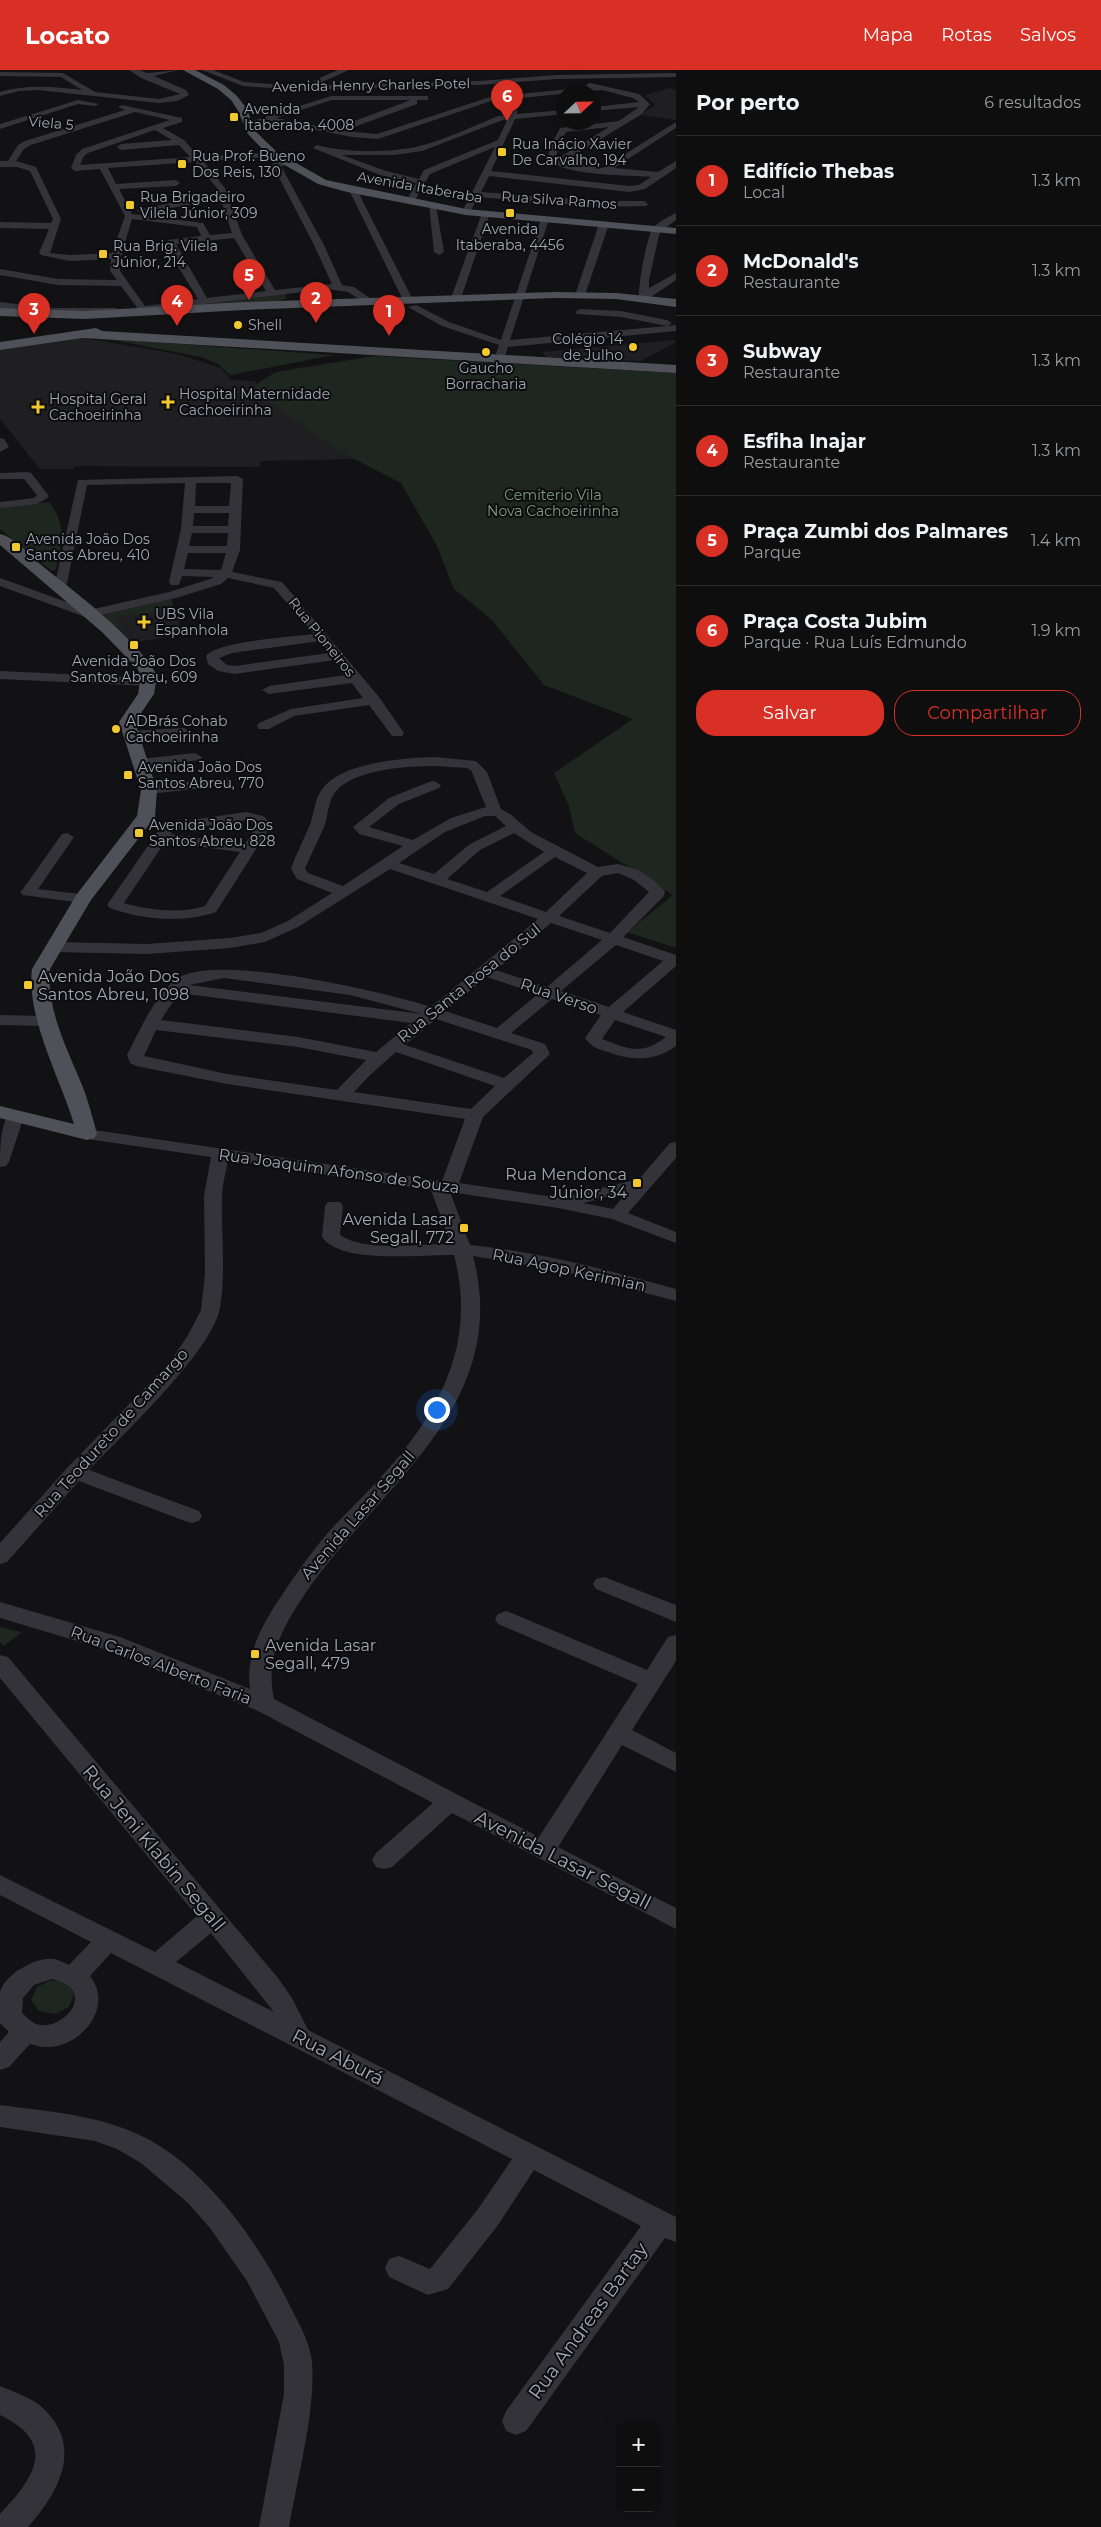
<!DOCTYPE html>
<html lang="pt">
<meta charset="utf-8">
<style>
:root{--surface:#0e0e0f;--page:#171718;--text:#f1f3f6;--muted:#9b9c9e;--line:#2e2e2f;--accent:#d93025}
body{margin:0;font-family:Montserrat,sans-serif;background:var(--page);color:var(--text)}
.controls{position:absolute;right:15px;bottom:15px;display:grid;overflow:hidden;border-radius:10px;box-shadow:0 5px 20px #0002}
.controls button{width:45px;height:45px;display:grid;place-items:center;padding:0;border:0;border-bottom:1px solid var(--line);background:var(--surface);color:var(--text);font:25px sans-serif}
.compass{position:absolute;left:556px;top:15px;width:45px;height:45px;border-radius:50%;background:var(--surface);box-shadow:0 5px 20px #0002;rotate:68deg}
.you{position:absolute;left:436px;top:1339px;width:18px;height:18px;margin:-12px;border:4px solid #fff;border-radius:50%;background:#1a73e8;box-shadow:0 0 0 8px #1a73e833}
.badge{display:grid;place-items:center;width:32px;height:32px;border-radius:50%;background:var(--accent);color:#fff;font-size:16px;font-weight:700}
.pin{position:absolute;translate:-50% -41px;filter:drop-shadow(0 1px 2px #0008)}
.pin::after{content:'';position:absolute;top:26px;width:18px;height:15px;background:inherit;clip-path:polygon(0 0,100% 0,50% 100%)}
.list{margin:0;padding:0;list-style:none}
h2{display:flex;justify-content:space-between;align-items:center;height:65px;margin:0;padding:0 20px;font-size:21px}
h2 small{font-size:16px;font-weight:400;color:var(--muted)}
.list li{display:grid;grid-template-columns:32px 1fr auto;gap:15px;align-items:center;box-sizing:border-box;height:90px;padding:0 20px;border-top:1px solid var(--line)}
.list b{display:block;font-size:19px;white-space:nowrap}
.list p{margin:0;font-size:16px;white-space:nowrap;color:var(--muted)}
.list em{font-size:16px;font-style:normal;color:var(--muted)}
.actions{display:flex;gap:10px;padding:15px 20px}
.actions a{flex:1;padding:11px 0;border:1px solid var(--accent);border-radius:20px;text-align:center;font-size:18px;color:var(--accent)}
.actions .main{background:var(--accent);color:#fff}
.map{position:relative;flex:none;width:676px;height:2457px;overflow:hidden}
header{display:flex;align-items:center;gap:30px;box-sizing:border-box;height:70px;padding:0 25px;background:var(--accent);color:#fff}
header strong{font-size:24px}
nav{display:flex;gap:28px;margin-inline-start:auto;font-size:18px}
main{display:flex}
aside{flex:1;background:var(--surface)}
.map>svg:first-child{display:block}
.built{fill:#1f1e21}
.green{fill:#1e2620}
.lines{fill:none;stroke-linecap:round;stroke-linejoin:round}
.minor{fill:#333339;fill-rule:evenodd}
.major{fill:#4f5058;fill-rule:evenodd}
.poi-dot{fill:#f0c92e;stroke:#0d0d0f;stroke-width:2}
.labels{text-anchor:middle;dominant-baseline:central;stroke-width:4;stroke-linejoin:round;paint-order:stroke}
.far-street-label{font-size:14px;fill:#a4a6b4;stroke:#0d0d0f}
.far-poi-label{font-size:14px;fill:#a4a6b4;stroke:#0d0d0f;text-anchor:start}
.far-park-label{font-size:14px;fill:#7b9f82;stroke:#0d0d0f}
.poi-label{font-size:16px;fill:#a4a6b4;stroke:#0d0d0f;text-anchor:start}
.street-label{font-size:16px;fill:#a4a6b4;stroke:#0d0d0f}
.near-street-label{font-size:19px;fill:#a4a6b4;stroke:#0d0d0f}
</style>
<header>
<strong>Locato</strong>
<nav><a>Mapa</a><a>Rotas</a><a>Salvos</a></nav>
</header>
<main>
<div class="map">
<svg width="676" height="2457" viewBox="0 0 676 2457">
<rect width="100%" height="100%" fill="#121214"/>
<path class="built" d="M670 18 676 20V50L641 45 655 35 645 25Z
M85 268 177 284 221 298 231 310 256 311 257 323 355 389 260 391V397L74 396 73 399H40L0 349V280Z
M674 270 676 272 641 291 548 288 542 282Z
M171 529 183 564 133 573 102 547Z"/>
<path class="green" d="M285 223 287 228 273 233 186 237Z
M108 269 334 285 230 305 218 294 201 287Z
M374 286 676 303V878L627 862 673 825 575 763 569 736 554 703 633 649 544 615 492 550 454 519 437 476 401 413 339 381 257 323 255 315 276 302Z
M49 432C68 456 61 473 56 500L52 501 0 459V437Z
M171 529 175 540 114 547 120 556 114 557 102 545Z
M0 1557 22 1562 4 1576 0 1572Z
M51 1910 67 1913 74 1924 69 1937 55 1944 39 1941 31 1930 37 1917Z"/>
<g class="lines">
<path class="minor" d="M129 0H139L147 3 179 0 154 6 186 20 189 25 177 31 159 33 38 20 19 21 0 26V22C28 14 54 17 82 20L61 7 0 6V2L63 3 95 22 159 29 180 24 141 8Z
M202 0H213L244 12 297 16 479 11 557 5 676 3V7L557 9 479 15 297 20 243 16Z
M338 0H349L320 13 313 11Z
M590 13 639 24 650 34 642 44 563 92 603 98 676 52V58L614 98 658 102 676 91V98L645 119 629 122 489 106 481 122 601 131H644L648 134 647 136 601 137 478 127 470 142 466 145 462 142 495 77 430 104 414 132 410 135 406 132 416 113 380 105 313 78 317 75C345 83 391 83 420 76 447 69 473 56 499 46L509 45 511 36H517V44L564 40V44L515 49 491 101 629 116 639 115 651 107C628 105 562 106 548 89L550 77 560 58 619 51 639 37 594 41V37L639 32 633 28 602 20 491 31 378 69 352 67 267 50 247 56 243 54 331 26H428V30H417V34L343 61 377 64 490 27 588 17 586 15ZM332 30H411L333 59 276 48ZM503 50H507L498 70 424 100 419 109 386 101 342 85H394L422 81ZM609 57 557 89H556L558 77 566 62Z
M78 30 99 34 95 36 78 34 0 59V54Z
M122 35 182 48V52L163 58 184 70 199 87 276 82 277 84 273 87 203 91 225 118 242 165 275 220 332 214 314 175 272 94 276 91H289V95L281 96 324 175 342 215 354 217 371 229V233H365L348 222 327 219 149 241 145 245 142 244 121 216 58 215 0 205V199L58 209 117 210 110 201 111 189 70 191 41 185 39 183 49 159 0 158V152L51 153 53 149 30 101 17 97H0V91H8L18 75 25 71 125 40 118 37ZM135 42 170 50 82 79 76 85 71 98 75 101 100 99 125 146 112 183 70 185 50 183 61 149 36 97 16 91 24 79 31 75ZM155 60 172 70 121 74 117 77 121 80 179 75 190 87 80 95 84 86 88 83ZM195 92 217 118 232 163 210 165 203 153 132 144 119 119 176 116 180 113 176 110 116 114 108 98ZM132 149 197 157 201 166 168 170 166 177 198 229 145 236 120 201 119 193ZM234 168 266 221 207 228 176 174Z
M353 117 357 120 413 230 411 232 403 230 349 120Z
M191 129 194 130V134L141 143 137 140Z
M429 134 436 136 444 182 439 185 434 182Z
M486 140 490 143 461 228 453 230 451 228 482 143Z
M676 143V150L661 161 659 165 649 210V218L676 203V210L645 231H639C637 222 646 168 653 158 657 153 669 146 676 143Z
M545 146 549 149 510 270 667 256 621 247 577 244 575 242 580 239 621 241 667 250 672 253 668 256 676 255V261L508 277 505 286 501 287 496 284 499 275 442 256 408 237 416 235 449 252 501 270 541 149Z
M604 151 609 154 585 225 577 227 575 225 599 154Z
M0 232 50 238H115L120 241 115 244H50L0 238Z
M0 368 4 369 9 377 0 382Z
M27 402 31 403 49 426 47 428 37 434 0 438V432L34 428 37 425 24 409H0V403Z
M237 406 243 409 240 480 232 502 282 512 379 627 404 663 402 666H392L369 635 294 646 269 659H259L257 656 259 653 291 639 363 628 352 613 269 624 262 620 269 616 346 605 335 590 235 604 218 601 208 594 206 586C218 571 292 567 314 564L274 518 228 508 221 514 176 528 88 548 0 516V508L89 540 169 522 213 508 214 507 182 506 179 515H171L169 512 181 459 185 413 87 415 66 518 60 522 54 518 78 410ZM196 413H231L229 436H195ZM194 443H229L228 456H193ZM192 463H228L227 476H189ZM188 483H226L221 500 184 499ZM320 571 329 583 235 596 227 595 219 588 232 583Z
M0 601 150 608 157 612 150 616 0 609Z
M184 658 191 662 189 665 130 669 123 665 130 661Z
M195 683 202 687 200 690 140 697 133 693 140 689Z
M435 687 476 691 487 702 501 739 510 744 531 762 598 797 618 794 638 800 651 808 665 821 664 826 623 867 676 885V896L623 942 676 960V976C654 992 632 991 608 982 598 979 591 977 585 968L601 945 552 929 511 963 545 974 550 984 483 1047 459 1113 560 1128 639 1109 670 1073 676 1072V1088L628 1143 676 1162V1173L612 1149 558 1138 450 1122 470 1175C540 1182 608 1200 676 1219V1231L558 1200 473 1186C514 1340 370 1421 299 1533 279 1564 266 1593 274 1629L539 1767 638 1614 498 1554 495 1549 498 1544 506 1541 514 1544 647 1600 668 1567 676 1565V1591L632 1660 676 1683V1702L622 1675 558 1777 676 1838V1859L452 1743 392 1797 384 1799 376 1797 372 1790 376 1783 433 1733 256 1640 104 1579 0 1548V1532L120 1567 250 1619C245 1584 263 1553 282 1525 298 1501 314 1478 334 1456 346 1443 359 1431 371 1418 434 1351 479 1280 454 1185 423 1184 341 1195 322 1167L325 1136 328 1132H340L343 1136 340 1165C366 1183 421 1173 451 1174L431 1120 228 1090C226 1102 222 1115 222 1128 221 1164 226 1201 220 1238 211 1283 122 1365 89 1400L199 1441 202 1446 199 1451 192 1453 185 1451 79 1411 7 1492 0 1494V1473L68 1397 168 1294 187 1267 201 1240 205 1204 204 1126 211 1087 87 1069 81 1068 78 1064 81 1060 87 1059 442 1111 465 1049 227 1014 136 996 130 993 127 985C139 962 157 920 180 907 220 884 385 922 431 937L538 849 390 799 298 857 265 872 230 878 147 884 53 882 45 877 53 872 147 874 230 868 261 863 288 851 332 823 297 809 291 799C296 784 303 771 309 757 314 746 314 731 321 721 339 692 404 688 435 687ZM435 696 467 698 471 700 486 737 451 748 413 770 369 757 399 734 439 718 441 715 434 711 429 712 389 728 353 757 359 764 403 776 343 816 308 803 305 799C311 784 318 771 324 757 328 747 328 732 334 724 350 699 408 696 435 696ZM485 746H495L506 756 470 774 434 804 399 793 445 762ZM514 763 544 782 487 822 447 809 480 780ZM555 787 587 803 546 842 500 826ZM618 803 634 810 649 822 610 863 559 846 602 806ZM551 853 602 870 547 917 496 900ZM616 875 663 891 609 937 561 921ZM487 907 538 924 497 958 445 941ZM224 908 350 925 422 944 189 915ZM179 923 411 953 376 982 298 967 161 950ZM436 949 532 980 533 983 504 1008 405 975ZM615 950 666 967C641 986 629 979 602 969ZM156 960 298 977 366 990 337 1020 227 1004 144 986ZM396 982 495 1016 471 1039 354 1022 370 1005ZM627 1122 613 1139 583 1133Z
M225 708 230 709 232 712 230 715 149 724 142 720 149 716Z
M246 742 263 746 272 754 216 842C184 853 142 850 110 838L107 835 163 754ZM246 750 257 755 245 774 170 764 173 761ZM165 772 240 782 205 836C182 844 147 840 124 833Z
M67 763 74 767 38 819 88 825 91 828 88 831 83 833 23 825 20 822 23 819 62 764Z
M0 945 46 946 54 951 46 956 0 955Z
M15 1041 21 1042 24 1046 9 1092 6 1096 0 1097C0 1079 0 1058 9 1042Z
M604 1507 676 1535V1552L596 1519 593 1514 596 1509Z
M0 1585 8 1587 278 1908 292 1928 308 1960 676 2147V2172L665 2168 526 2361 516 2365 506 2361 502 2351 506 2341 641 2156 534 2100 498 2155 448 2219 428 2225 389 2207 385 2198 389 2189 399 2186 430 2199 478 2139 512 2089 111 1883 90 1906C115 1938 79 1979 45 1977 40 1977 35 1975 30 1974L9 1997 0 2000V1972L9 1962 0 1953C0 1944 0 1931 0 1922 5 1904 37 1886 54 1889 59 1890 65 1893 69 1895L91 1872 0 1825V1805L155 1882 197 1846 0 1608ZM211 1863 274 1942 176 1892ZM52 1909C57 1911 64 1912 67 1915 91 1932 55 1964 34 1953 30 1951 26 1946 22 1943L23 1928 34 1915Z
M0 2035C45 2041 90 2044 133 2062 202 2091 258 2171 290 2236 299 2254 310 2272 312 2292 316 2340 297 2409 289 2457H259L284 2324V2295L279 2272 247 2211 210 2158 188 2133 141 2093 117 2079 95 2071 0 2057Z
M0 2316C14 2322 33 2328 44 2339 84 2378 58 2423 28 2457H0V2444C35 2407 58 2373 0 2345Z"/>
<path class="major" d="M183 0H195L224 15 237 26 247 39 255 61 277 82 326 110 466 139 676 158V164L466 145 347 122 318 114 269 86 248 64 237 39 231 30 218 19Z
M555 222 616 223 676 229V237L616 229 555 228 244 240 85 249 0 246V238L85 241 244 232Z
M96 258 102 261 676 295V303L83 268 0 280V272Z
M0 464C14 467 29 484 40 494 77 524 132 564 157 605L154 624 135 652 157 720 155 747 91 830 50 899C46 941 69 982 84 1020 89 1034 93 1049 97 1064L94 1068 87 1070 0 1048V1036L74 1054C60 1008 26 947 32 899L77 824 137 746 141 720 119 652 138 624 141 605 137 598 102 562 0 475Z"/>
</g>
<g class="poi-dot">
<rect x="229" y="42" width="10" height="10" rx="2.5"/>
<rect x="497" y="77" width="10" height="10" rx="2.5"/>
<rect x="177" y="89" width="10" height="10" rx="2.5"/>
<rect x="125" y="130" width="10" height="10" rx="2.5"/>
<rect x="505" y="138" width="10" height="10" rx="2.5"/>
<rect x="98" y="179" width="10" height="10" rx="2.5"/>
<circle cx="238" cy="255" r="5"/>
<circle cx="633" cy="277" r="5"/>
<circle cx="486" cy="282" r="5"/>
<path d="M165.5 324.5h5v5h5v5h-5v5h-5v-5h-5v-5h5z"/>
<path d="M35.5 329.5h5v5h5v5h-5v5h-5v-5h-5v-5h5z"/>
<rect x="11" y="472" width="10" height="10" rx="2.5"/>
<path d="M141.5 544.5h5v5h5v5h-5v5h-5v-5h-5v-5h5z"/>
<rect x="129" y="570" width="10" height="10" rx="2.5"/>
<circle cx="116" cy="659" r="5"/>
<rect x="123" y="700" width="10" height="10" rx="2.5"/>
<rect x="134" y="758" width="10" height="10" rx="2.5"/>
<rect x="23" y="910" width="10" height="10" rx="2.5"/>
<rect x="632" y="1108" width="10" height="10" rx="2.5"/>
<rect x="459" y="1153" width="10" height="10" rx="2.5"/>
<rect x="250" y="1579" width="10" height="10" rx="2.5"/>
</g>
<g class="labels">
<g class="far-street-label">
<text transform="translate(371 15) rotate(-1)">Avenida Henry Charles Potel</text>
<text transform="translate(51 53) rotate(5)">Viela 5</text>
<text transform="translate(420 117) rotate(10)">Avenida Itaberaba</text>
<text transform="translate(559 130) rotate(4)">Rua Silva Ramos</text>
<text transform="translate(322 567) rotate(51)">Rua Pioneiros</text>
</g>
<g class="far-poi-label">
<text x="244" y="39">Avenida<tspan x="244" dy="16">Itaberaba, 4008</tspan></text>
<text x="512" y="74">Rua Inácio Xavier<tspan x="512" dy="16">De Carvalho, 194</tspan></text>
<text x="192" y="86">Rua Prof. Bueno<tspan x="192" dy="16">Dos Reis, 130</tspan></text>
<text x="140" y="127">Rua Brigadeiro<tspan x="140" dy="16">Vilela Júnior, 309</tspan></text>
<text x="510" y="159" text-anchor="middle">Avenida<tspan x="510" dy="16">Itaberaba, 4456</tspan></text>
<text x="113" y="176">Rua Brig. Vilela<tspan x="113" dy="16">Júnior, 214</tspan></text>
<text x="248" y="255">Shell</text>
<text x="623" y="269" text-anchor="end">Colégio 14<tspan x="623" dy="16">de Julho</tspan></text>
<text x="486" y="298" text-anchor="middle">Gaucho<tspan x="486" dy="16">Borracharia</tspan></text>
<text x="179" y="324">Hospital Maternidade<tspan x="179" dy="16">Cachoeirinha</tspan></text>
<text x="49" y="329">Hospital Geral<tspan x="49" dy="16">Cachoeirinha</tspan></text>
<text x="26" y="469">Avenida João Dos<tspan x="26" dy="16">Santos Abreu, 410</tspan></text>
<text x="155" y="544">UBS Vila<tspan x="155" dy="16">Espanhola</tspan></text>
<text x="134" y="591" text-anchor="middle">Avenida João Dos<tspan x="134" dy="16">Santos Abreu, 609</tspan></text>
<text x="126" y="651">ADBrás Cohab<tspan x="126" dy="16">Cachoeirinha</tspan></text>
<text x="138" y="697">Avenida João Dos<tspan x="138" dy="16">Santos Abreu, 770</tspan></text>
<text x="149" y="755">Avenida João Dos<tspan x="149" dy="16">Santos Abreu, 828</tspan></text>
</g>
<g class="far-park-label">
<text x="553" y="425">Cemiterio Vila<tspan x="553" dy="16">Nova Cachoeirinha</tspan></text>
</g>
<g class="poi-label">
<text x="38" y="906">Avenida João Dos<tspan x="38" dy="18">Santos Abreu, 1098</tspan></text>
<text x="627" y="1104" text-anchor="end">Rua Mendonca<tspan x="627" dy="18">Júnior, 34</tspan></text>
<text x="454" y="1149" text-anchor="end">Avenida Lasar<tspan x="454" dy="18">Segall, 772</tspan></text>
<text x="265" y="1575">Avenida Lasar<tspan x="265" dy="18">Segall, 479</tspan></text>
</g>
<g class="street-label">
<text transform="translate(469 913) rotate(-39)">Rua Santa Rosa do Sul</text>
<text transform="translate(559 926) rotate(19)">Rua Verso</text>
<text transform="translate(339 1101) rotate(8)">Rua Joaquim Afonso de Souza</text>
<text transform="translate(569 1200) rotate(12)">Rua Agop Kerimian</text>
<text transform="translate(111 1363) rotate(-48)">Rua Teodureto de Camargo</text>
<text transform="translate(358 1445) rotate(-49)">Avenida Lasar Segall</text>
<text transform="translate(161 1595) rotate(21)">Rua Carlos Alberto Faria</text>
</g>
<g class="near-street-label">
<text transform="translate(154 1778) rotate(50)">Rua Jeni Klabin Segall</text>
<text transform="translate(563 1790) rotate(27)">Avenida Lasar Segall</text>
<text transform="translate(338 1987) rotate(27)">Rua Aburá</text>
<text transform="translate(588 2251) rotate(-54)">Rua Andreas Bartay</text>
</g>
</g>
</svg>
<div class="controls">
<button>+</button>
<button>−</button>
</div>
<svg class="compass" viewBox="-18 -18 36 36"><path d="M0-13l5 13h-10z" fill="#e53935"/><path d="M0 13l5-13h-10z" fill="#9b9c9e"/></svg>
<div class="you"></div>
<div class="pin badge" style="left:389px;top:266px">1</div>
<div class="pin badge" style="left:316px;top:253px">2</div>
<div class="pin badge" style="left:34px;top:264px">3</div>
<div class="pin badge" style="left:177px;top:256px">4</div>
<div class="pin badge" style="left:249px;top:230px">5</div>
<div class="pin badge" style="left:507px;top:51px">6</div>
</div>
<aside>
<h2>Por perto<small>6 resultados</small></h2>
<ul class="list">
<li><span class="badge">1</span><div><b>Edifício Thebas</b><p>Local</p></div><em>1.3 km</em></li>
<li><span class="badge">2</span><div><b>McDonald's</b><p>Restaurante</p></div><em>1.3 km</em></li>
<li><span class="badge">3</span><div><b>Subway</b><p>Restaurante</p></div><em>1.3 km</em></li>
<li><span class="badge">4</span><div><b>Esfiha Inajar</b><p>Restaurante</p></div><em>1.3 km</em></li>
<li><span class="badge">5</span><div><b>Praça Zumbi dos Palmares</b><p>Parque</p></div><em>1.4 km</em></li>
<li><span class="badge">6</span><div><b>Praça Costa Jubim</b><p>Parque · Rua Luís Edmundo</p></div><em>1.9 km</em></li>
</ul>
<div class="actions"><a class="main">Salvar</a><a>Compartilhar</a></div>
</aside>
</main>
